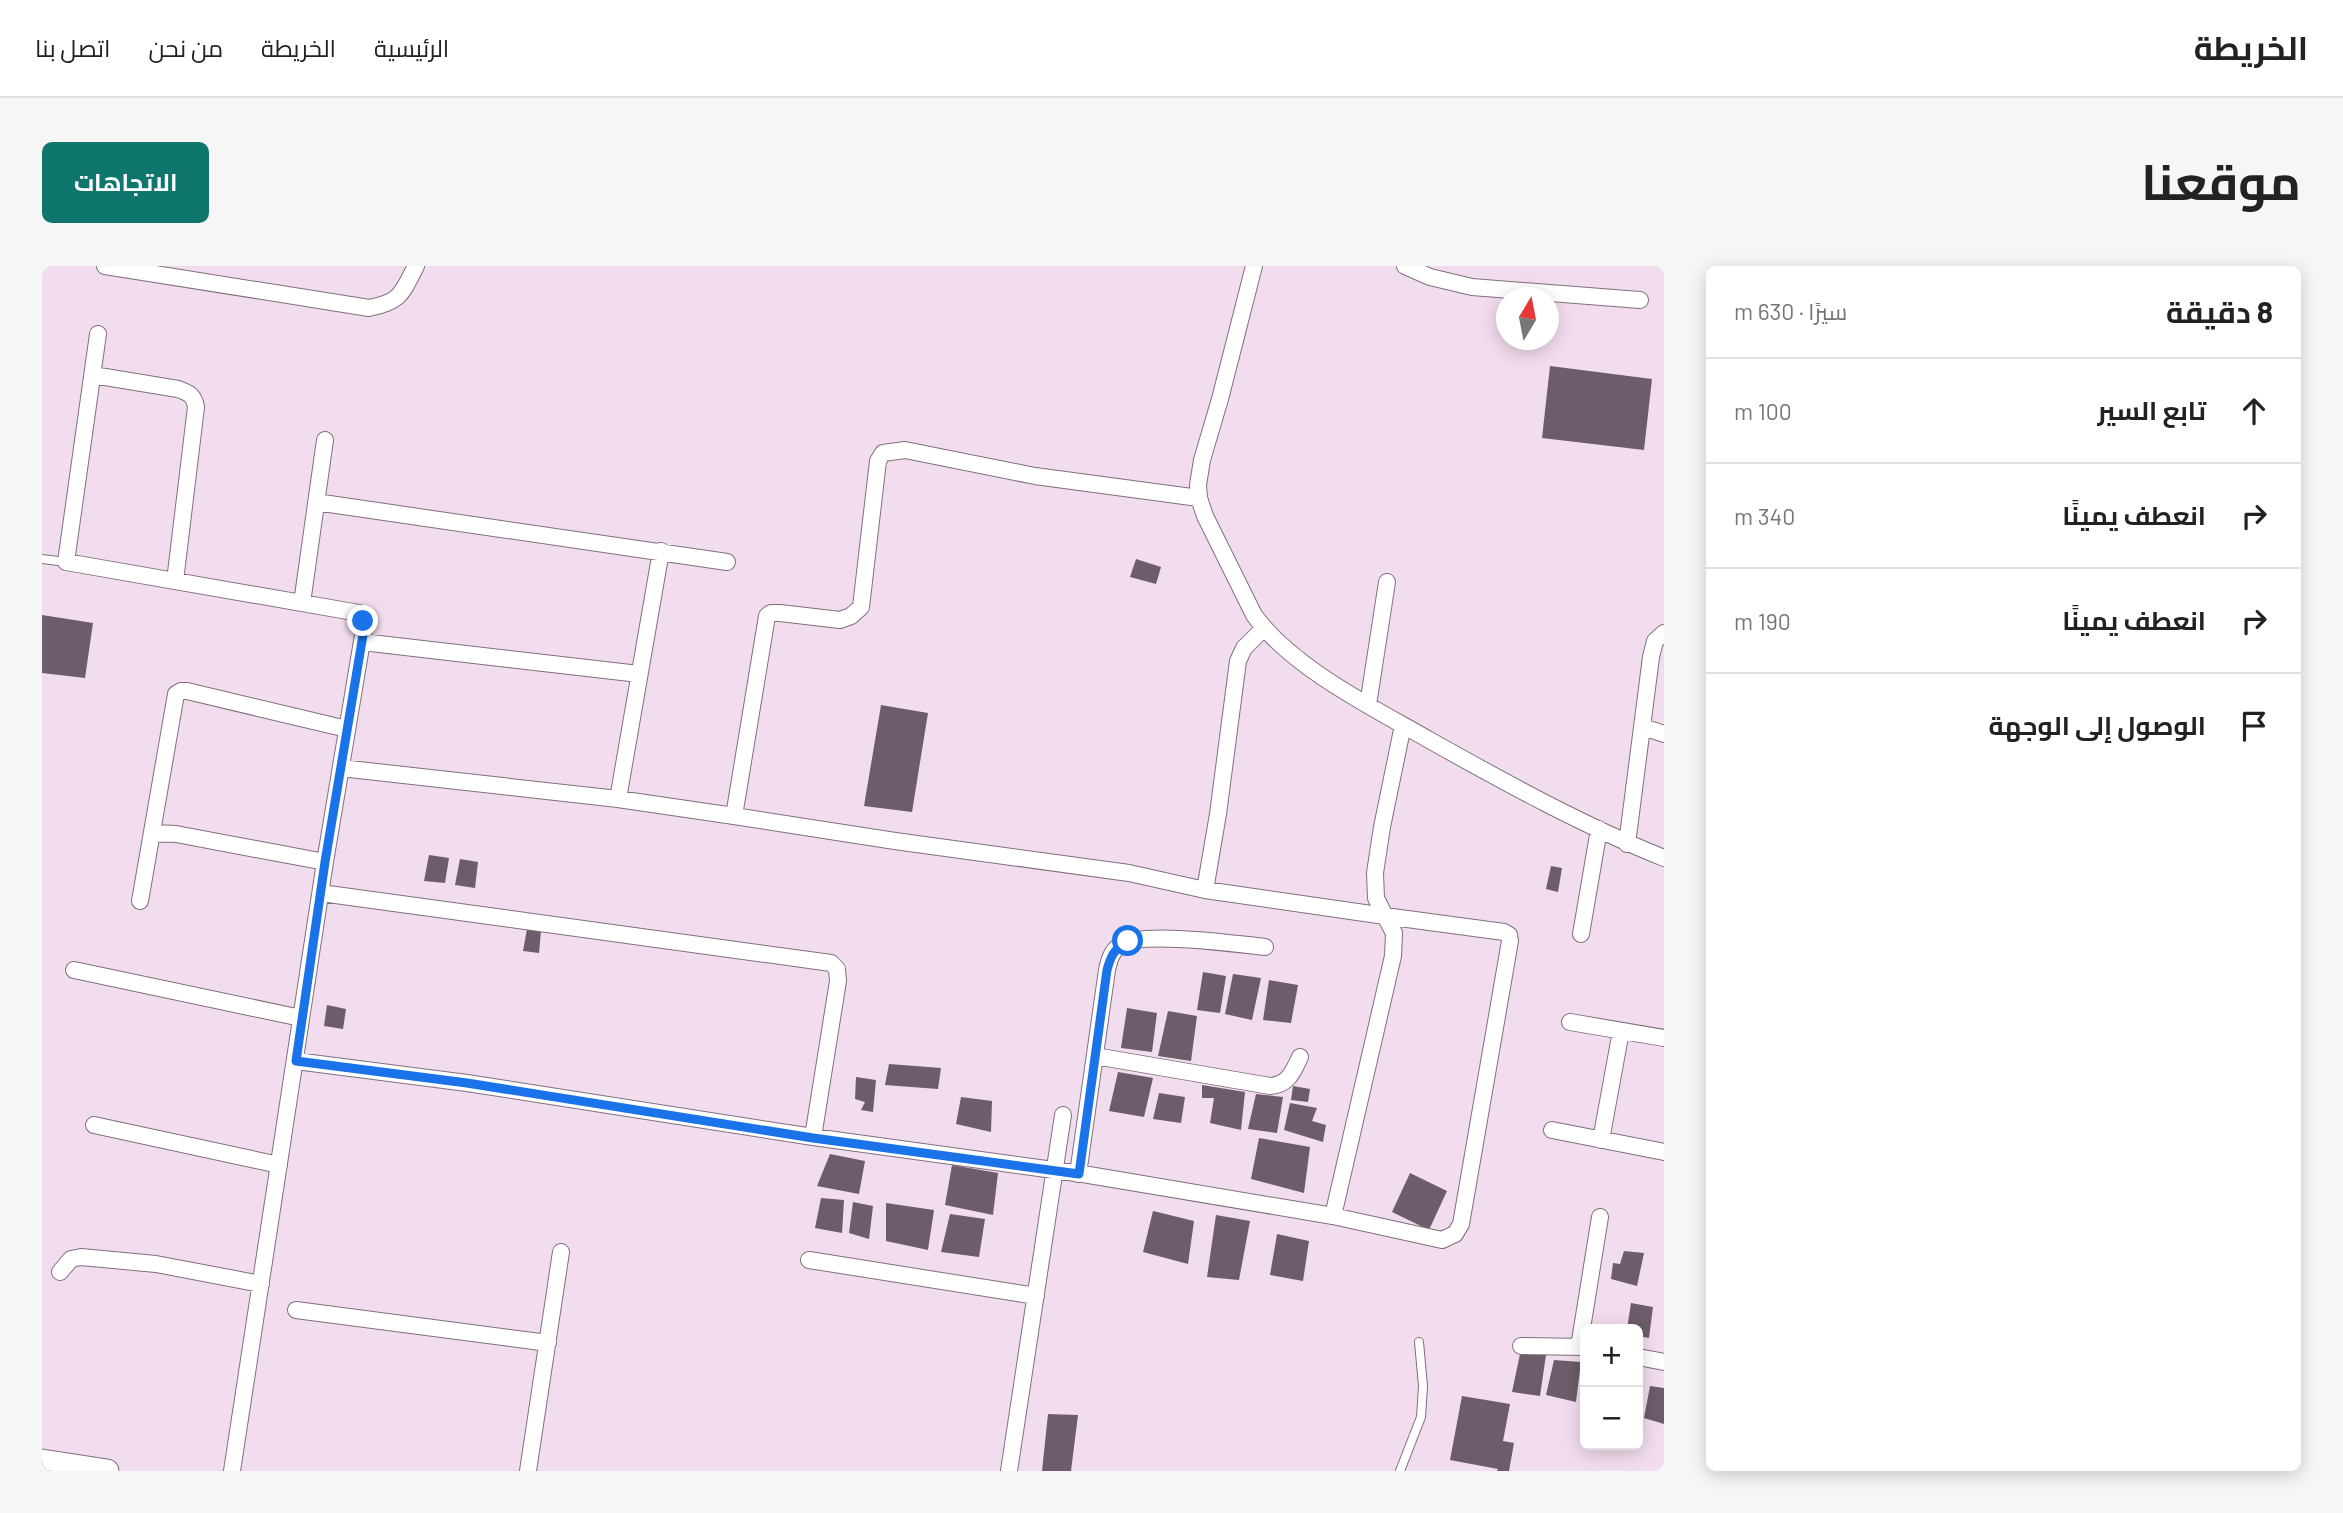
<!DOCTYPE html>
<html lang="ar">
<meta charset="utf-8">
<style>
:root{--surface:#fff;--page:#f6f6f6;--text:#222;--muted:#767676;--line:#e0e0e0;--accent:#0f766e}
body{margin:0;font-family:Barlow,Cairo,sans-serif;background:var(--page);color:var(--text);direction:rtl}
.controls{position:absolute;right:21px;bottom:21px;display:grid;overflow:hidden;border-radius:10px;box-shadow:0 4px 18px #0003}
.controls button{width:63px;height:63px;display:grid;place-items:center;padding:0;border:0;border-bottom:2px solid var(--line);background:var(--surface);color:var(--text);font:35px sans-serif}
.compass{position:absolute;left:1454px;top:21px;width:63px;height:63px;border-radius:50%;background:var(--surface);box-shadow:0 4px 18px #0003;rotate:10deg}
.stop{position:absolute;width:21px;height:21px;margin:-16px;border:5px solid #1a73e8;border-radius:50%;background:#fff}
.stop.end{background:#1a73e8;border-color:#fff;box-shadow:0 2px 7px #0008}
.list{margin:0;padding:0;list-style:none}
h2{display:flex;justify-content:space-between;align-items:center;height:91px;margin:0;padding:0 28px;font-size:30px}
h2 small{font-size:23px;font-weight:400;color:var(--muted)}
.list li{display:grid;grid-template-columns:46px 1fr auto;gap:21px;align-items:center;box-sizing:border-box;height:105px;padding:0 28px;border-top:2px solid var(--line)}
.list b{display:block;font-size:26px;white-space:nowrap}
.list em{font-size:23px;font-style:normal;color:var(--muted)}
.icon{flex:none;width:38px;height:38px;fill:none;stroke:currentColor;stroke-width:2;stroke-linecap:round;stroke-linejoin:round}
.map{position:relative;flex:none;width:1622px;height:1205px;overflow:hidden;direction:ltr;border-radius:10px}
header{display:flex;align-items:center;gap:42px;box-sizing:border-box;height:98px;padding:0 35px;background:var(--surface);border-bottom:2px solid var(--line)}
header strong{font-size:33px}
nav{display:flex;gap:38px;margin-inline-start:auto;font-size:24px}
.intro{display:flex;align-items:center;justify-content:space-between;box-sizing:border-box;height:168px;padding:0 42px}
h1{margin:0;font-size:49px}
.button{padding:18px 32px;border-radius:10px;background:var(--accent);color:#fff;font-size:24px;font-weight:700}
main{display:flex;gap:42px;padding:0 42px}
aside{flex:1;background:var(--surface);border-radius:10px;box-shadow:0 4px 18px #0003}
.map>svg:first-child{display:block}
.building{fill:#6d5c6a}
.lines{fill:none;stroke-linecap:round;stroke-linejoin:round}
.lane-casing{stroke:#816f7d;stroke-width:10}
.street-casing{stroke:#816f7d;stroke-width:18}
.secondary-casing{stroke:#816f7d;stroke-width:25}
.lane{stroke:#fff;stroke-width:8}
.street{stroke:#fff;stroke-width:16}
.secondary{stroke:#fff;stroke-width:23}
.route{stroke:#1a73e8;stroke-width:9}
</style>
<header>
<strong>الخريطة</strong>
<nav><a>الرئيسية</a><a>الخريطة</a><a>من نحن</a><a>اتصل بنا</a></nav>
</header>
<div class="intro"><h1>موقعنا</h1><a class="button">الاتجاهات</a></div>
<main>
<aside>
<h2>8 دقيقة<small>سيرًا · 630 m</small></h2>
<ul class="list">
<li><svg class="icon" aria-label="ahead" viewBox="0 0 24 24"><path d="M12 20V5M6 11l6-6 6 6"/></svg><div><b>تابع السير</b></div><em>100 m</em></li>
<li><svg class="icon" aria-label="right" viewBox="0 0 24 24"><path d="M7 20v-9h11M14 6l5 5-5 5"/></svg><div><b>انعطف يمينًا</b></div><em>340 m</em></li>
<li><svg class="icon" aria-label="right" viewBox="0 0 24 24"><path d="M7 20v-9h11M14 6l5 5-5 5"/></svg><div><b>انعطف يمينًا</b></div><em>190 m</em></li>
<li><svg class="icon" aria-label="arrive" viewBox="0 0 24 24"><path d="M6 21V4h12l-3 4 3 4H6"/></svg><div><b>الوصول إلى الوجهة</b></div></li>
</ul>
</aside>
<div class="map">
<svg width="1622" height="1205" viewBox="0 0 1622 1205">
<rect width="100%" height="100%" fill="#f2ddee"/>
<path class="building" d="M1508 100 1610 113 1602 184 1500 172Z
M1094 293 1119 301 1114 318 1088 311Z
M0 349 51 357 43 412 0 407Z
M839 439 886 447 870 546 822 540Z
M387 589 407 592 403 617 382 615Z
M418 593 436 596 433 622 413 619Z
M1509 600 1520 602 1516 626 1504 623Z
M485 663 499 665 497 687 481 685Z
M1161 706 1184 710 1178 747 1155 744Z
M1191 708 1219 712 1210 754 1183 748Z
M1227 714 1256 719 1249 757 1221 754Z
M285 739 304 743 301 763 282 760Z
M1085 742 1115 747 1110 786 1079 782Z
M1126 745 1155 750 1149 795 1116 790Z
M847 798 899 802 896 823 843 819Z
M1076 806 1111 812 1102 851 1067 845Z
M814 811 834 814 831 846 819 844 823 836 813 833Z
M1160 819 1203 826 1199 864 1168 857 1172 832H1160Z
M1251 820 1268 823 1266 836 1249 834Z
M1117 827 1143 831 1139 857 1111 853Z
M1214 828 1241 831 1235 867 1206 863Z
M919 831 950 835 949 866 914 858Z
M1248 837 1275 842 1270 855 1284 859 1281 876 1242 864Z
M1217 872 1268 881 1262 927 1209 913Z
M788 888 823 895 817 928 775 920Z
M910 899 956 907 951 949 903 939Z
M1368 907 1405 925 1387 964 1350 946Z
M779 932 802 934 800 967 773 962Z
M811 936 831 940 827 973 807 967Z
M844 937 892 944 886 984 844 975Z
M1111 945 1152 955 1146 998 1101 986Z
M908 948 943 953 937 991 899 986Z
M1174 949 1208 955 1197 1014 1165 1011Z
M1235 968 1267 975 1261 1015 1228 1009Z
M1582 985 1602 987 1595 1020 1569 1013 1571 997 1578 998Z
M1589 1037 1611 1041 1607 1072 1596 1070V1063H1585Z
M1478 1088 1504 1089 1498 1130 1470 1126Z
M1512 1094 1539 1096 1534 1136 1504 1129Z
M1608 1120 1622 1122V1158L1602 1152Z
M1420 1130 1468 1138 1461 1175 1472 1177 1467 1205H1455L1456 1203 1408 1194Z
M1006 1148 1036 1149 1029 1205H1000Z"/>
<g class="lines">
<g class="lane-casing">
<path id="lane" d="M0 293 24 296
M1358 1205 1379 1151 1381 1120 1377 1076"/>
</g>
<g class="street-casing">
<path id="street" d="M63 0 327 42C359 36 360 27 374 0
M1212 0 1178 133 1160 194 1156 219 1157 232 1163 250 1212 349C1250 402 1332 442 1389 475 1464 517 1542 560 1622 592
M1363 0 1388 11 1430 21 1598 34
M56 68 24 296 317 347 321 355 322 363 283 596 190 1205
M51 109 136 123C147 127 152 129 154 141L133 315
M274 236 685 296
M260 337 283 174
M320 376 597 408
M1326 439 1345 316
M1601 461 1622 468
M299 502 576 533 692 550 725 350 729 347H738L798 354 809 350 819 341 836 195 841 187 863 184 993 210 1157 232
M576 533 619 285
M692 550 853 575 1087 607 1163 624 1343 650 1352 667 1351 690 1291 950
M110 567 134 568 283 596
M1585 578 1609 391 1613 375 1622 367
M1163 624 1176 548 1196 395 1202 382 1222 362
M279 627 789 697 795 703 796 715 771 871
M98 635 134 428 139 425H145L305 463
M1539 668 1557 563
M32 704 259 752
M1528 756 1622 772
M1053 790 1228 820C1246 819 1251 806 1258 791
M254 795 425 817 771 871 1041 908 1291 950 1400 974 1413 968 1419 958 1468 675 1467 669 1462 666 1343 650 1334 632 1333 607 1340 561 1361 459
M52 859 237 899
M1510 864 1622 886
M1559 874 1579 765
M1036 908 1065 704C1067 695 1069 686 1077 680 1096 664 1196 678 1223 681
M767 994 994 1030
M18 1006 29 993 39 991 114 998 219 1018
M254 1044 506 1077
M1479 1080 1543 1081
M1537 1081 1558 951
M1596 1091 1622 1096
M486 1205 519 986
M967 1205 1021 849"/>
</g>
<g class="secondary-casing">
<path id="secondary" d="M0 1195 65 1205"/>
</g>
<use href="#lane" class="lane"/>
<use href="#street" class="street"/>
<use href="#secondary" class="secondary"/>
</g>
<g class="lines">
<path class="route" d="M321 355 322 363 283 596 254 795 425 817 771 872 1037 908 1065 704C1069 689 1073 682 1086 675"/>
</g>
</svg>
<div class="controls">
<button>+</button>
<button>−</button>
</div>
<svg class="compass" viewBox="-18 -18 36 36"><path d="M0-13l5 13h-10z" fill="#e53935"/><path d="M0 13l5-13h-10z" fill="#767676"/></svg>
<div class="stop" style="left:1086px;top:675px"></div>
<div class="stop end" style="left:321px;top:355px"></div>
</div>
</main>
